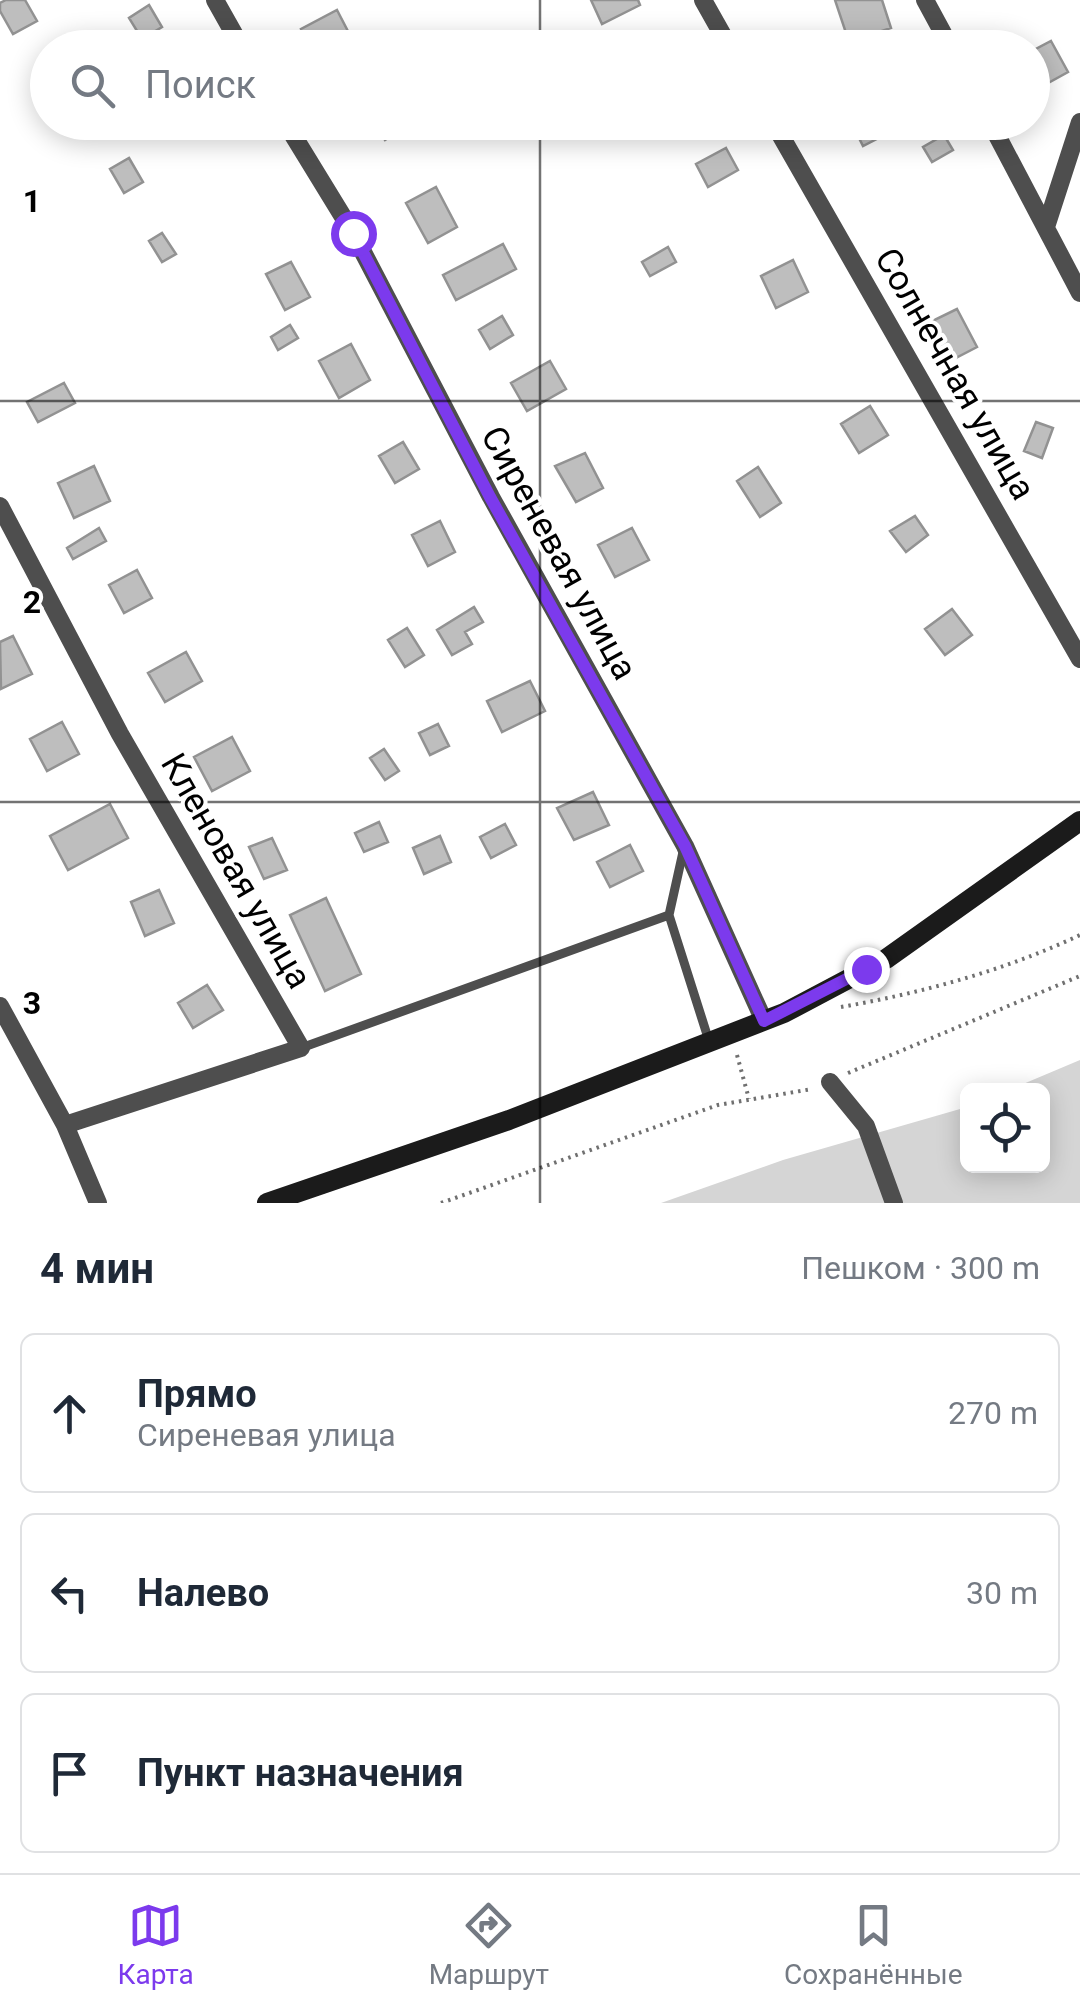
<!DOCTYPE html>
<html lang="ru">
<meta charset="utf-8">
<style>
:root{--surface:#fff;--page:#f6f6f7;--text:#1f2937;--muted:#747a83;--line:#e0e1e3;--accent:#7c3aed}
body{margin:0;font-family:Roboto,sans-serif;background:var(--page);color:var(--text)}
.controls{position:absolute;right:30px;bottom:30px;display:grid;overflow:hidden;border-radius:15px;box-shadow:0 5px 25px #0003}
.controls button{width:90px;height:90px;display:grid;place-items:center;padding:0;border:0;border-bottom:2px solid var(--line);background:var(--surface);color:var(--text);font:50px sans-serif}
.stop{position:absolute;width:30px;height:30px;margin:-22px;border:8px solid #7c3aed;border-radius:50%;background:#fff}
.stop.end{background:#7c3aed;border-color:#fff;box-shadow:0 2px 10px #0008}
.list{margin:0;padding:0;list-style:none}
h2{display:flex;justify-content:space-between;align-items:center;height:130px;margin:0;padding:0 40px;font-size:42px}
h2 small{font-size:32px;font-weight:400;color:var(--muted)}
.list li{display:grid;grid-template-columns:65px 1fr auto;gap:30px;align-items:center;box-sizing:border-box;height:160px;margin:0 20px 20px;padding:0 20px;border:2px solid var(--line);border-radius:15px}
.list b{display:block;font-size:38px;white-space:nowrap}
.list p{margin:0;font-size:32px;white-space:nowrap;color:var(--muted)}
.list em{font-size:32px;font-style:normal;color:var(--muted)}
.icon{flex:none;width:55px;height:55px;fill:none;stroke:currentColor;stroke-width:2;stroke-linecap:round;stroke-linejoin:round}
.map{position:relative;flex:none;width:1080px;height:1203px;overflow:hidden}
.search{position:absolute;background:var(--surface);box-shadow:0 5px 25px #0003;left:30px;right:30px;top:30px;height:110px;display:flex;align-items:center;gap:25px;box-sizing:border-box;padding:0 35px;border-radius:55px;color:var(--muted);font-size:38px}
.sheet{height:670px;background:var(--surface)}
nav{display:flex;justify-content:space-around;align-items:center;box-sizing:border-box;height:140px;border-top:2px solid var(--line);background:var(--surface);font-size:28px;color:var(--muted)}
nav a{display:grid;justify-items:center;gap:5px}
nav .on{color:var(--accent)}
.map>svg:first-child{display:block}
.green{fill:#d5d5d5}
.building{fill:#bebebe;stroke:#929292;stroke-width:2.5}
.lines{fill:none;stroke-linecap:round;stroke-linejoin:round}
.path{stroke:#707070;stroke-width:4;stroke-dasharray:2.5 5;stroke-linecap:butt}
.lane{stroke:#4e4e4e;stroke-width:9}
.street{stroke:#4e4e4e;stroke-width:18}
.secondary{stroke:#1b1b1b;stroke-width:20}
.route{stroke:#7c3aed;stroke-width:12}
.grid{fill:none;stroke:#000;stroke-width:2.5;stroke-opacity:0.55}
.labels{text-anchor:middle;dominant-baseline:central;stroke-width:8;stroke-linejoin:round;paint-order:stroke}
.street-label{font-size:35px;fill:#000;stroke:#fff}
.grid-label{font-size:32px;text-anchor:middle;font-weight:bold;fill:#000;stroke:#fff;stroke-width:8;stroke-linejoin:round;paint-order:stroke}
</style>
<div class="map">
<svg width="1080" height="1203" viewBox="0 0 1080 1203">
<rect width="100%" height="100%" fill="#fff"/>
<path class="green" d="M1080 1060V1203H661L783 1160 967 1107 968 1166H1042V1090H1009Z"/>
<path class="building" d="M6 0H25L37 21 13 34 0 11V3Z
M591 0H638L640 5 602 24Z
M835 0H882L891 28 849 42Z
M149 5 162 27 142 39 129 18Z
M337 10 353 41 340 48H311L301 29Z
M1051 41 1068 72 1032 92V51Z
M373 122H412L385 140Z
M851 122H895L898 128 863 146Z
M944 135 953 150 932 162 923 147Z
M726 148 738 170 708 187 696 164Z
M129 158 143 182 124 193 110 169Z
M436 187 457 227 428 243 406 203Z
M162 233 176 254 162 262 149 241Z
M503 244 516 269 456 300 443 275Z
M668 247 676 262 650 276 642 262Z
M793 260 808 292 776 308 761 276Z
M291 262 310 297 285 310 266 274Z
M957 309 977 347 946 363 926 324Z
M502 316 513 335 490 349 479 330Z
M290 325 298 338 278 350 271 337Z
M351 344 370 380 339 398 319 361Z
M550 361 566 389 527 411 511 383Z
M64 383 75 403 38 422 27 402Z
M870 406 888 435 859 453 841 424Z
M1036 422 1053 428 1042 458 1024 451Z
M403 442 419 469 395 483 379 456Z
M585 453 603 488 576 502 555 466Z
M94 466 110 501 74 518 58 483Z
M758 467 781 503 760 517 737 481Z
M915 516 928 535 906 552 890 531Z
M440 521 455 552 428 566 412 535Z
M99 528 106 541 73 559 67 548Z
M632 528 649 560 615 577 598 545Z
M137 570 152 598 124 613 109 585Z
M474 607 483 622 465 632 472 644 452 655 437 630Z
M952 609 972 635 945 655 925 629Z
M407 628 424 655 405 667 388 640Z
M13 636 32 674 1 689 0 642Z
M186 652 202 681 165 702 148 673Z
M530 681 545 711 502 732 487 701Z
M62 722 79 754 47 771 30 739Z
M438 724 449 746 430 755 419 733Z
M232 737 250 771 212 791 194 757Z
M384 749 399 771 385 780 370 758Z
M593 792 609 825 574 840 557 808Z
M110 804 128 838 68 870 50 836Z
M379 822 388 842 364 852 355 833Z
M505 824 516 845 491 858 480 837Z
M440 836 451 862 424 874 413 848Z
M272 838 287 870 264 879 249 847Z
M630 845 643 871 610 887 597 862Z
M159 890 174 923 145 936 131 902Z
M326 898 361 974 325 991 290 915Z
M207 985 223 1010 193 1028 178 1003Z"/>
<g class="lines">
<path class="path" d="M841 1007C922 993 1006 970 1080 935
M737 1055 749 1099
M848 1073 1080 976
M441 1203 718 1105 812 1089"/>
<path class="lane" d="M669 915 709 1041
M301 1048 669 915 683 852"/>
<path class="street" d="M215 0 242 48
M703 0 730 48
M925 0 951 48
M285 122 353 233 491 497 685 846 764 1021
M773 122 1080 659
M990 122 1080 293
M1046 227 1080 122
M0 506 120 734 301 1048 65 1125
M0 1006 65 1125 98 1203
M830 1082 866 1126 894 1203"/>
<path class="secondary" d="M267 1203 509 1120 784 1013 886 959 1080 821"/>
</g>
<g class="lines">
<path class="route" d="M353 233 490 497 685 846 764 1021 866 969"/>
</g>
<path class="grid" d="M540 0V48M540 122V1203M0 401H1080M0 802H1080"/>
<g class="labels">
<g class="street-label">
<text transform="translate(955 374) rotate(60)">Солнечная улица</text>
<text transform="translate(559 553) rotate(61)">Сиреневая улица</text>
<text transform="translate(236 871) rotate(60)">Кленовая улица</text>
</g>
</g>
<g class="grid-label">
<text x="32" y="212">1</text>
<text x="32" y="613">2</text>
<text x="32" y="1014">3</text>
</g>
</svg>
<div class="controls">
<button><svg class="icon" aria-label="locate" viewBox="0 0 24 24"><circle cx="12" cy="12" r="6"/><path d="M12 2v4M12 18v4M2 12h4M18 12h4"/></svg></button>
</div>
<div class="stop" style="left:353px;top:233px"></div>
<div class="stop end" style="left:866px;top:969px"></div>
<div class="search"><svg class="icon" aria-label="search" viewBox="0 0 24 24"><circle cx="10" cy="10" r="6"/><path d="M15 15l6 6"/></svg>Поиск</div>
</div>
<section class="sheet">
<h2>4 мин<small>Пешком · 300 m</small></h2>
<ul class="list">
<li><svg class="icon" aria-label="ahead" viewBox="0 0 24 24"><path d="M12 20V5M6 11l6-6 6 6"/></svg><div><b>Прямо</b><p>Сиреневая улица</p></div><em>270 m</em></li>
<li><svg class="icon" aria-label="left" viewBox="0 0 24 24"><path d="M17 20v-9H6M10 6l-5 5 5 5"/></svg><div><b>Налево</b></div><em>30 m</em></li>
<li><svg class="icon" aria-label="arrive" viewBox="0 0 24 24"><path d="M6 21V4h12l-3 4 3 4H6"/></svg><div><b>Пункт назначения</b></div></li>
</ul>
</section>
<nav>
<a class="on"><svg class="icon" aria-label="map" viewBox="0 0 24 24"><path d="M3 6l6-2 6 2 6-2v14l-6 2-6-2-6 2zM9 4v14M15 6v14"/></svg>Карта</a>
<a><svg class="icon" aria-label="directions" viewBox="0 0 24 24"><path d="M12 3l9 9-9 9-9-9zM9 14v-3h6M13 9l2 2-2 2"/></svg>Маршрут</a>
<a><svg class="icon" aria-label="saved" viewBox="0 0 24 24"><path d="M7 4h10v16l-5-4-5 4z"/></svg>Сохранённые</a>
</nav>
